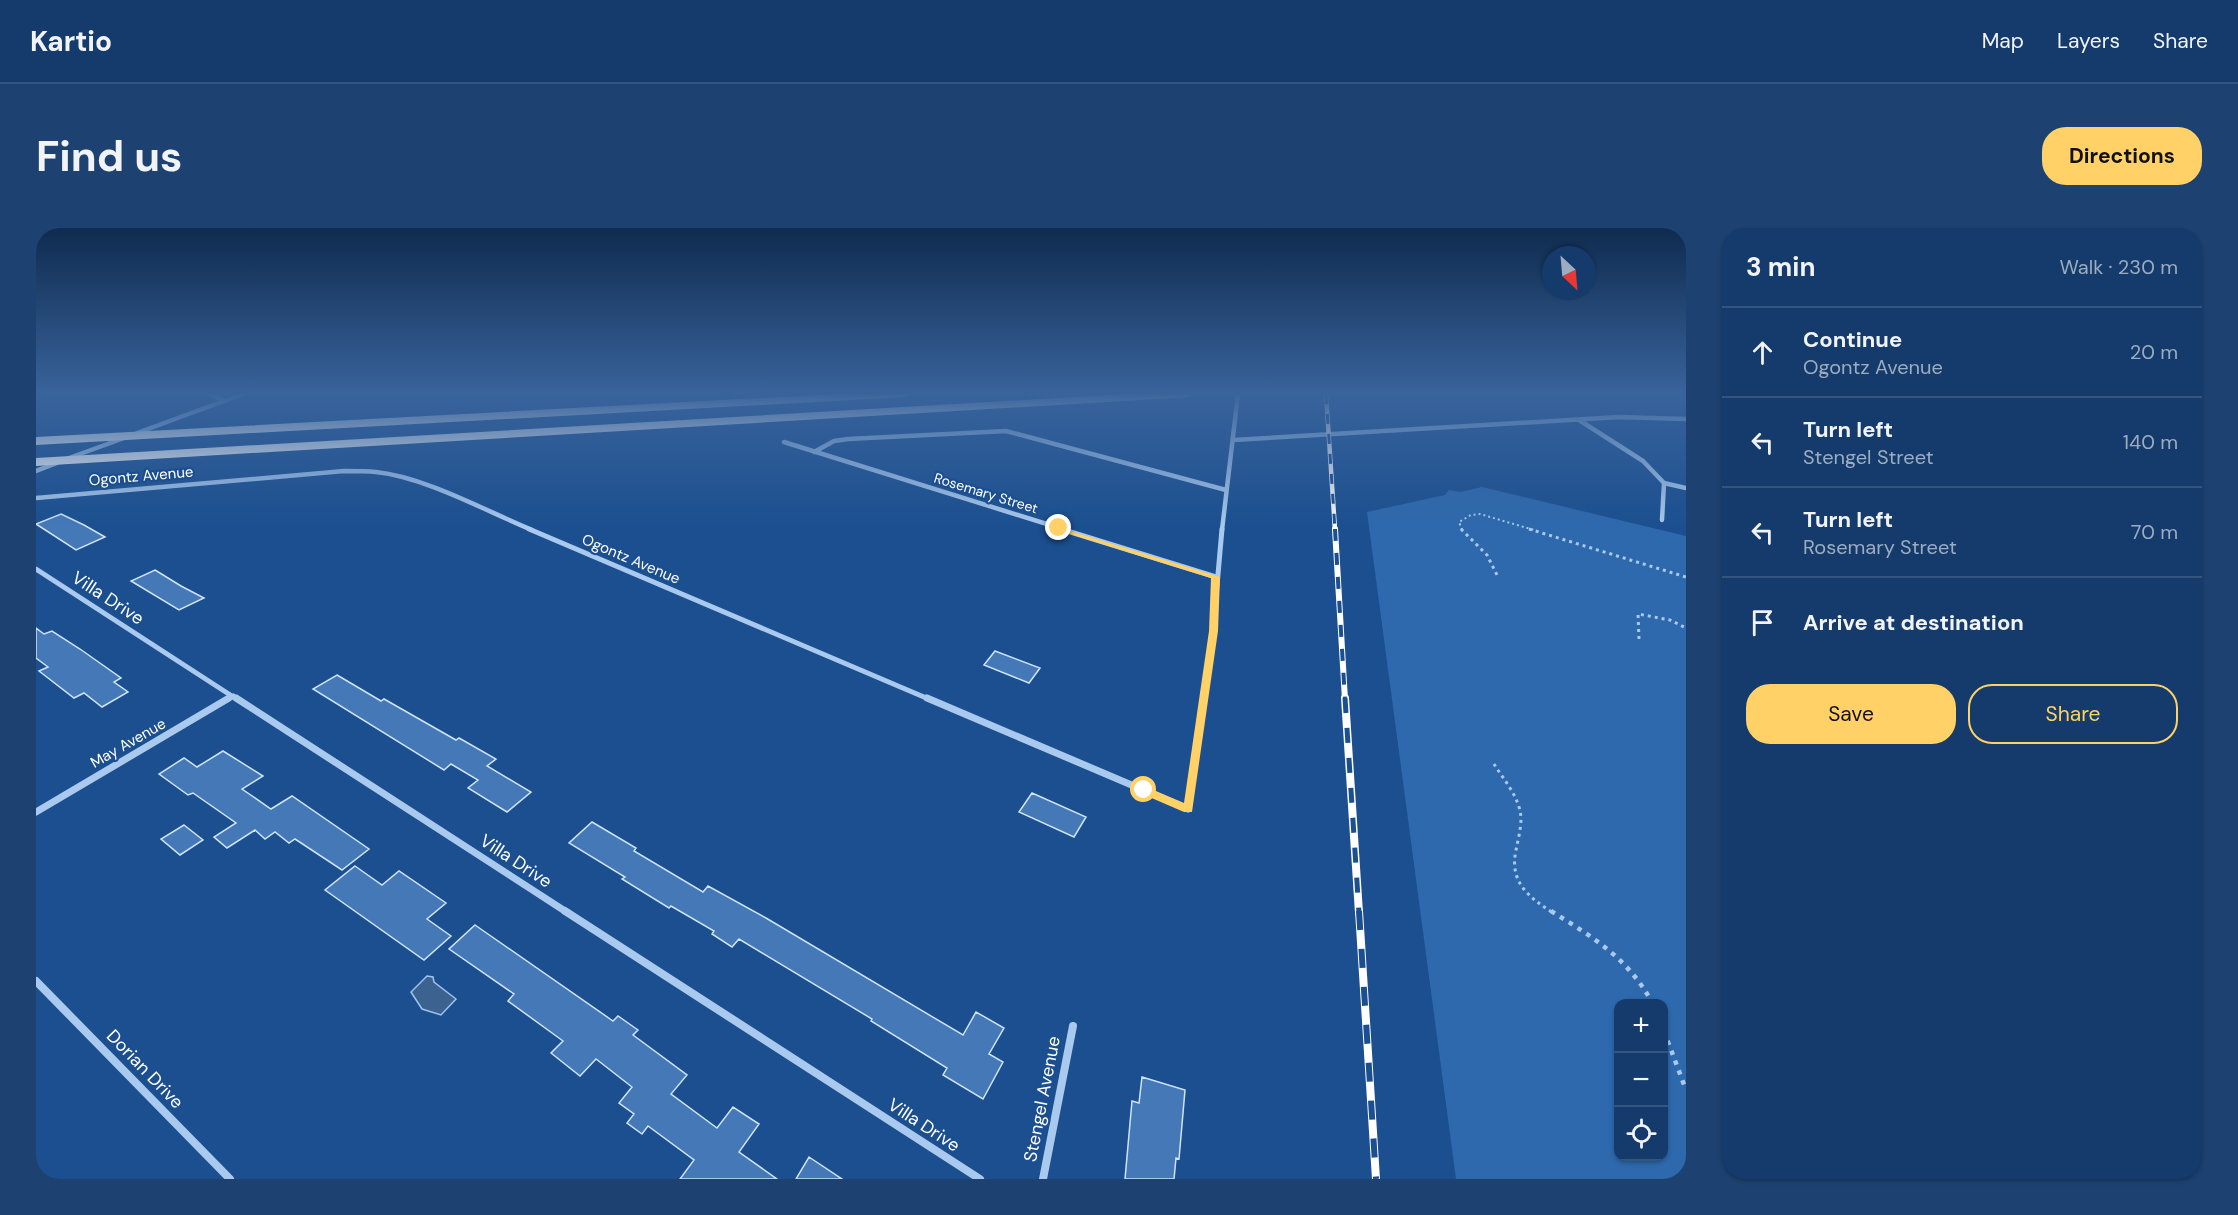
<!DOCTYPE html>
<meta charset="utf-8">
<style>
:root{--surface:#143b6b;--page:#1d4271;--text:#f1f3f6;--muted:#9dadc1;--line:#33557e;--accent:#ffd166}
body{margin:0;font-family:"DM Sans",sans-serif;background:var(--page);color:var(--text)}
.controls{position:absolute;right:18px;bottom:18px;display:grid;overflow:hidden;border-radius:12px;box-shadow:0 2px 4px #0004}
.controls button{width:54px;height:54px;display:grid;place-items:center;padding:0;border:0;border-bottom:2px solid var(--line);background:var(--surface);color:var(--text);font:30px sans-serif}
.compass{position:absolute;left:1506px;top:18px;width:54px;height:54px;border-radius:50%;background:var(--surface);box-shadow:0 2px 4px #0004;rotate:154deg}
.stop{position:absolute;width:18px;height:18px;margin:-14px;border:4px solid #ffd166;border-radius:50%;background:#fff}
.stop.end{background:#ffd166;border-color:#fff;box-shadow:0 2px 6px #0008}
.list{margin:0;padding:0;list-style:none}
h2{display:flex;justify-content:space-between;align-items:center;height:78px;margin:0;padding:0 24px;font-size:26px}
h2 small{font-size:20px;font-weight:400;color:var(--muted)}
.list li{display:grid;grid-template-columns:39px 1fr auto;gap:18px;align-items:center;box-sizing:border-box;height:90px;padding:0 24px;border-top:2px solid var(--line)}
.list b{display:block;font-size:22px;white-space:nowrap}
.list p{margin:0;font-size:20px;white-space:nowrap;color:var(--muted)}
.list em{font-size:20px;font-style:normal;color:var(--muted)}
.actions{display:flex;gap:12px;padding:18px 24px}
.actions a{flex:1;padding:14px 0;border:2px solid var(--accent);border-radius:24px;text-align:center;font-size:21px;color:var(--accent)}
.actions .main{background:var(--accent);color:#111}
.icon{flex:none;width:33px;height:33px;fill:none;stroke:currentColor;stroke-width:2;stroke-linecap:round;stroke-linejoin:round}
.map{position:relative;flex:none;width:1650px;height:951px;overflow:hidden;border-radius:24px}
header{display:flex;align-items:center;gap:36px;box-sizing:border-box;height:84px;padding:0 30px;background:var(--surface);border-bottom:2px solid var(--line)}
header strong{font-size:28px}
nav{display:flex;gap:33px;margin-inline-start:auto;font-size:21px}
.intro{display:flex;align-items:center;justify-content:space-between;box-sizing:border-box;height:144px;padding:0 36px}
h1{margin:0;font-size:42px}
.button{padding:15px 27px;border-radius:24px;background:var(--accent);color:#111;font-size:21px;font-weight:700}
main{display:flex;gap:36px;padding:0 36px}
aside{flex:1;background:var(--surface);border-radius:24px;box-shadow:0 2px 4px #0004}
.map>svg:first-child{display:block}
.green{fill:#2e69ad;fill-rule:evenodd}
.water{fill:#3c6290;stroke:#9cc4f0;stroke-width:1.5}
.building{fill:#4478b7;stroke:#cfe3fa;stroke-width:1.5}
.lines{fill:none;stroke-linecap:round;stroke-linejoin:round}
.path-far2{stroke:#a9c9ee;stroke-width:2;stroke-dasharray:2 3;stroke-linecap:butt}
.path-far1{stroke:#a9c9ee;stroke-width:3;stroke-dasharray:3 4;stroke-linecap:butt}
.path{stroke:#a9c9ee;stroke-width:4.5;stroke-dasharray:4.5 6;stroke-linecap:butt}
.street-far3{stroke:#a9c9ee;stroke-width:4.5}
.street-far2{stroke:#a9c9ee;stroke-width:5}
.street-far1{stroke:#a9c9ee;stroke-width:7}
.street{stroke:#a9c9ee;stroke-width:8}
.highway{fill:#fff;fill-rule:evenodd}
.rail-far3-casing{stroke:#fff;stroke-width:4.5}
.rail-far2-casing{stroke:#fff;stroke-width:6}
.rail-far1-casing{stroke:#fff;stroke-width:8}
.rail-casing{stroke:#fff;stroke-width:8}
.rail-far3{stroke:#1b4f8f;stroke-width:3;stroke-dasharray:10;stroke-linecap:butt}
.rail-far2{stroke:#1b4f8f;stroke-width:4;stroke-dasharray:12;stroke-linecap:butt}
.rail-far1{stroke:#1b4f8f;stroke-width:5;stroke-dasharray:15;stroke-linecap:butt}
.rail{stroke:#1b4f8f;stroke-width:6;stroke-dasharray:19;stroke-linecap:butt}
.route{fill:#ffd166}
.labels{text-anchor:middle;dominant-baseline:central;stroke-width:4.5;stroke-linejoin:round;paint-order:stroke}
.far-street-label{font-size:14px;fill:#fff;stroke:#1b4f8f}
.street-label{font-size:15px;fill:#fff;stroke:#1b4f8f}
.near-street-label{font-size:18px;fill:#fff;stroke:#1b4f8f}
</style>
<header>
<strong>Kartio</strong>
<nav><a>Map</a><a>Layers</a><a>Share</a></nav>
</header>
<div class="intro"><h1>Find us</h1><a class="button">Directions</a></div>
<main>
<div class="map">
<svg width="1650" height="951" viewBox="0 0 1650 951">
<rect width="100%" height="100%" fill="#1b4f8f"/>
<path class="green" d="M1446 259 1650 308V951H1420L1331 284 1409 267 1413 262 1424 264ZM1582 776H1628V928H1582Z"/>
<path class="water" d="M391 748 397 749 398 754 420 771 405 787 386 781 375 764Z"/>
<path class="building" d="M25 286 48 297 69 309 40 322 0 296Z
M119 342 145 358 168 370 143 382 95 353Z
M0 400 8 406 16 403 44 421 85 450 78 454 92 464 66 479 48 465 38 470 3 443 12 439 0 430Z
M959 423 1004 440 993 455 948 437Z
M301 447 345 473 348 471 420 512 423 510 460 531 451 538 495 564 471 584 432 560 442 552 415 536 408 542 277 461Z
M187 523 227 548 206 561 235 581 256 568 333 621 306 642 259 611 253 615 239 604 229 611 219 602 191 620 178 609 200 595 157 565 152 567 123 546 148 530 161 539Z
M996 565 1050 589 1038 609 983 584Z
M556 594 600 620 598 623 667 664 672 658 730 690 927 807 940 784 968 800 953 826 967 834 947 871 907 847 911 840 835 793 836 791 703 711 696 719 676 706 678 703 635 678 633 680 586 651 589 649 533 615Z
M148 597 167 612 144 627 125 611Z
M319 638 346 657 363 643 410 675 391 691 415 708 388 732 289 662Z
M439 697 577 793 582 788 602 802 597 807 651 847 635 866 681 900 697 879 723 896 703 924 741 951H644L658 932 612 898 606 906 591 895 598 886 583 875 596 859 560 831 544 848 515 825 527 813 472 773 478 766 413 721Z
M1106 849 1149 862 1143 931 1140 930 1138 951H1089L1096 873 1103 875Z
M773 929 806 951H760Z"/>
<g class="lines">
<path class="path-far2" d="M1426 302 1423 294 1435 287 1444 286 1498 302"/>
<path class="path-far1" d="M1425 301 1451 327 1461 347
M1493 301 1650 349
M1603 411 1602 386 1634 392 1650 400
M1458 536C1468 552 1484 570 1485 590 1485 601 1482 612 1480 622 1473 655 1493 669 1517 685"/>
<path class="path" d="M1515 683C1558 710 1592 730 1617 776
M1628 803 1650 862"/>
<path class="street-far3" d="M174 166 189 173
M1543 192 1607 233 1628 255 1626 292
M101 205 207 166
M1197 212 1583 189 1650 191
M748 214 1030 302
M778 224 798 213 812 211 970 203 1190 262
M33 230 88 210
M0 243 21 235
M1628 255 1650 260
M0 270 308 243C319 243 330 243 340 244 389 249 450 283 496 302
M1186 302 1202 166"/>
<path class="street-far2" d="M493 301 895 472
M1025 301 1180 349
M0 341 202 472
M191 472 197 468
M1167 472 1177 403 1186 301"/>
<path class="street-far1" d="M200 470 532 685
M891 470 1152 581 1168 470
M0 584 193 470"/>
<path class="street" d="M529 683 944 951
M0 753 194 951
M1007 951 1037 798"/>
<path class="highway" d="M798 166H874L869 169 0 217V209Z
M1089 166H1159L1154 169 0 238V230Z"/>
<g class="rail-far3-casing">
<path id="rail-far3" d="M1290 166 1299 302"/>
</g>
<g class="rail-far2-casing">
<path id="rail-far2" d="M1299 301 1309 472"/>
</g>
<g class="rail-far1-casing">
<path id="rail-far1" d="M1309 470 1323 685"/>
</g>
<g class="rail-casing">
<path id="rail" d="M1323 683 1340 951"/>
</g>
<use href="#rail-far3" class="rail-far3"/>
<use href="#rail-far2" class="rail-far2"/>
<use href="#rail-far1" class="rail-far1"/>
<use href="#rail" class="rail"/>
</g>
<linearGradient id="sky" x2="0" y2="1"><stop stop-color="#0f2b4f"/><stop offset="0.55" stop-color="#39639b"/><stop offset="1" stop-color="#39639b" stop-opacity="0"/></linearGradient>
<rect width="1650" height="300" fill="url(#sky)"/>
<path class="route" d="M1021 299 1184 349 1182 403 1156 584H1148L1104 565 1103 562 1108 558 1148 575 1173 403 1175 350 1021 302Z"/>
<g class="labels">
<g class="far-street-label">
<text transform="translate(950 265) rotate(17)">Rosemary Street</text>
</g>
<g class="street-label">
<text transform="translate(105 248) rotate(-5)">Ogontz Avenue</text>
<text transform="translate(595 331) rotate(23)">Ogontz Avenue</text>
<text transform="translate(92 515) rotate(-30)">May Avenue</text>
</g>
<g class="near-street-label">
<text transform="translate(72 370) rotate(33)">Villa Drive</text>
<text transform="translate(480 633) rotate(33)">Villa Drive</text>
<text transform="translate(109 841) rotate(46)">Dorian Drive</text>
<text transform="translate(1006 871) rotate(-79)">Stengel Avenue</text>
<text transform="translate(888 897) rotate(33)">Villa Drive</text>
</g>
</g>
</svg>
<div class="controls">
<button>+</button>
<button>−</button>
<button><svg class="icon" aria-label="locate" viewBox="0 0 24 24"><circle cx="12" cy="12" r="6"/><path d="M12 2v4M12 18v4M2 12h4M18 12h4"/></svg></button>
</div>
<svg class="compass" viewBox="-18 -18 36 36"><path d="M0-13l5 13h-10z" fill="#e53935"/><path d="M0 13l5-13h-10z" fill="#9dadc1"/></svg>
<div class="stop" style="left:1108px;top:562px"></div>
<div class="stop end" style="left:1023px;top:300px"></div>
</div>
<aside>
<h2>3 min<small>Walk · 230 m</small></h2>
<ul class="list">
<li><svg class="icon" aria-label="ahead" viewBox="0 0 24 24"><path d="M12 20V5M6 11l6-6 6 6"/></svg><div><b>Continue</b><p>Ogontz Avenue</p></div><em>20 m</em></li>
<li><svg class="icon" aria-label="left" viewBox="0 0 24 24"><path d="M17 20v-9H6M10 6l-5 5 5 5"/></svg><div><b>Turn left</b><p>Stengel Street</p></div><em>140 m</em></li>
<li><svg class="icon" aria-label="left" viewBox="0 0 24 24"><path d="M17 20v-9H6M10 6l-5 5 5 5"/></svg><div><b>Turn left</b><p>Rosemary Street</p></div><em>70 m</em></li>
<li><svg class="icon" aria-label="arrive" viewBox="0 0 24 24"><path d="M6 21V4h12l-3 4 3 4H6"/></svg><div><b>Arrive at destination</b></div></li>
</ul>
<div class="actions"><a class="main">Save</a><a>Share</a></div>
</aside>
</main>
